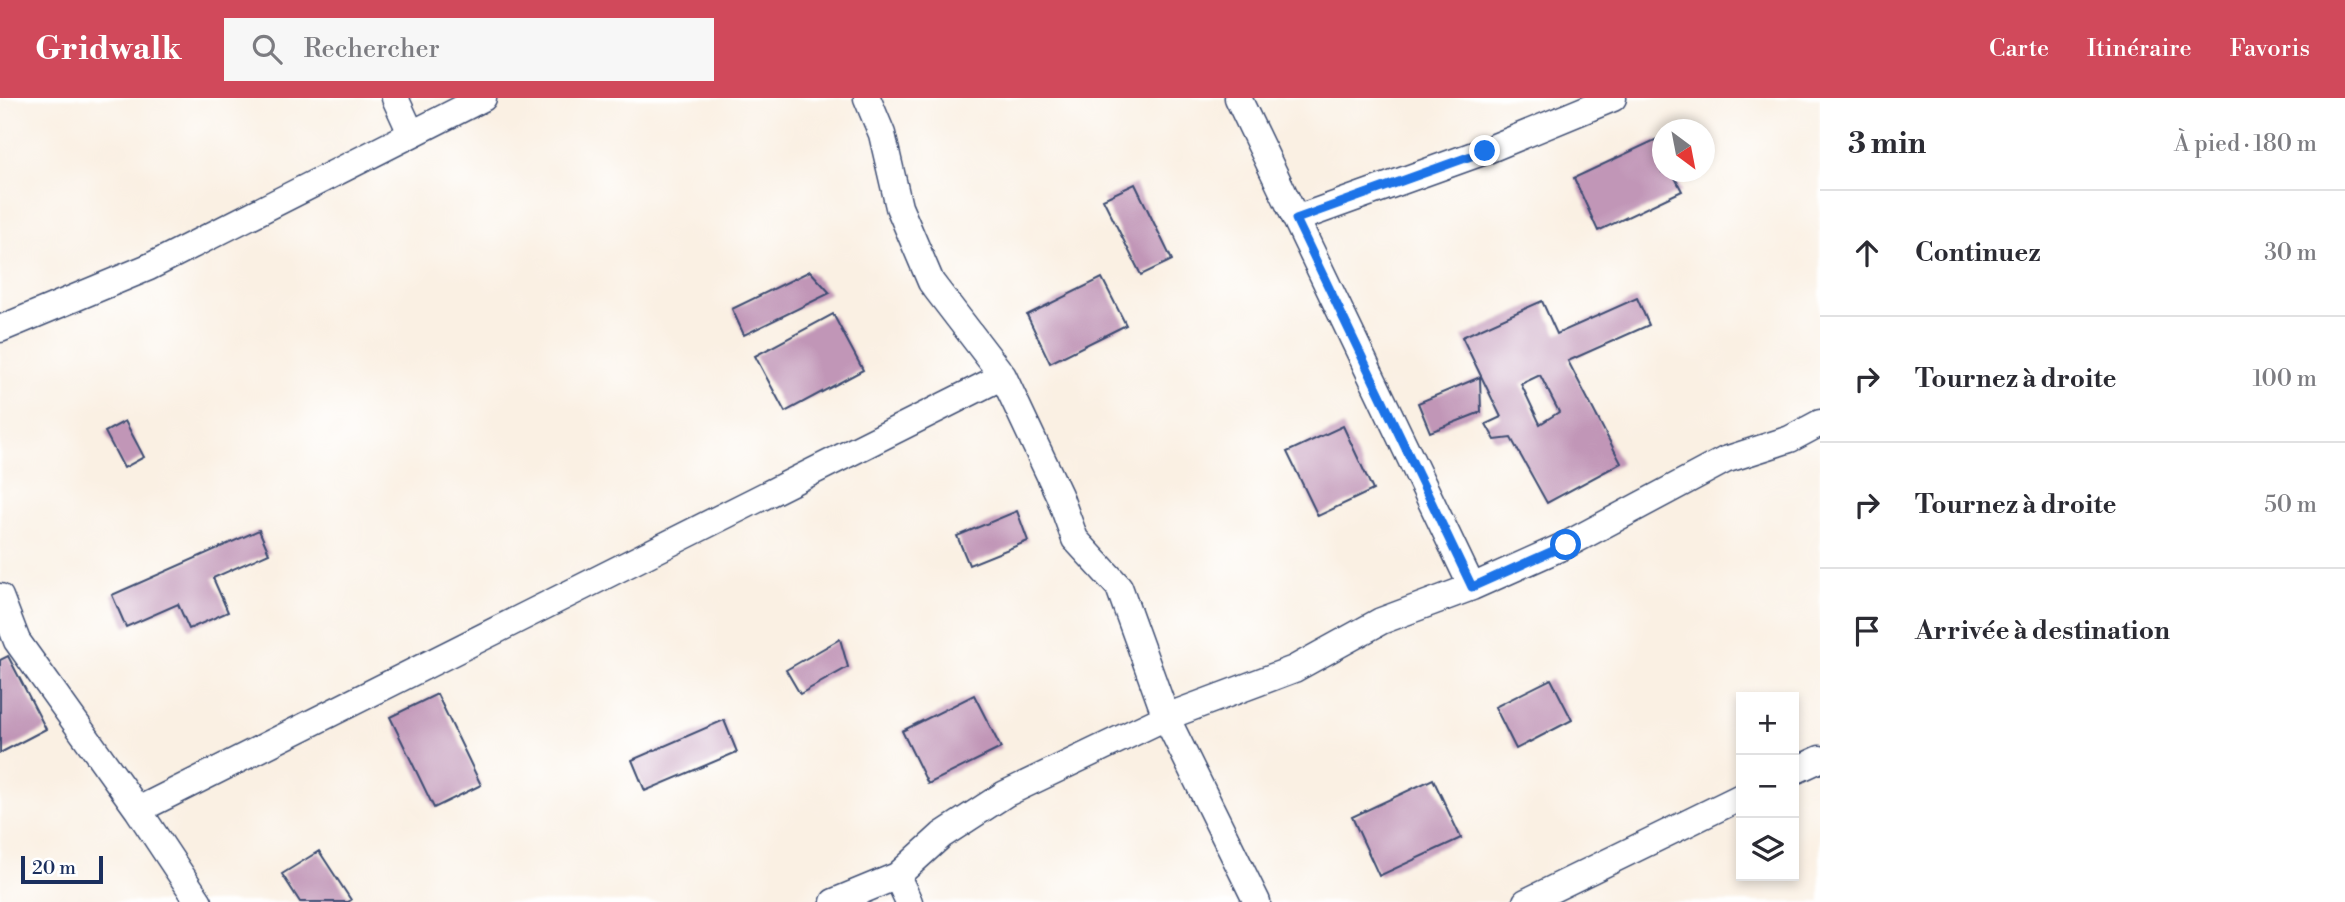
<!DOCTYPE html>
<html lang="fr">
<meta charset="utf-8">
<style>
:root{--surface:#fff;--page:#f7f7f7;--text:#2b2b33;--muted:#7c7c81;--line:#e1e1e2;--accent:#d1495b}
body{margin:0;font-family:"Libre Bodoni",serif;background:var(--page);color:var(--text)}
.controls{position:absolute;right:21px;bottom:21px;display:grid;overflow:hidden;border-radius:0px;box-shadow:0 4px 10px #0003}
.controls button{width:63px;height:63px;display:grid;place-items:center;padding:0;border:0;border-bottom:2px solid var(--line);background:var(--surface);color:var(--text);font:35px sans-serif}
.compass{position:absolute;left:1652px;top:21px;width:63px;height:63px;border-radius:50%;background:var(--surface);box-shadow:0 4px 10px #0003;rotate:148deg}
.scale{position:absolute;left:21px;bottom:18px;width:82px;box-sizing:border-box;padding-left:7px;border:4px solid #1b2f5e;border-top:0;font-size:19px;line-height:24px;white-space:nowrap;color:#1b2f5e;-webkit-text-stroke:5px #fff;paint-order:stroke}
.stop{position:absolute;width:21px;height:21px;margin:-16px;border:5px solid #1a73e8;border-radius:50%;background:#fff}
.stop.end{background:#1a73e8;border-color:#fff;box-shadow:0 2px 7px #0008}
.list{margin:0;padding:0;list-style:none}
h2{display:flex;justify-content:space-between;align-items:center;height:91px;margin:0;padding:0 28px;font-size:30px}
h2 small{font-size:23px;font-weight:400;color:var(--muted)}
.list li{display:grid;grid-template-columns:46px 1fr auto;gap:21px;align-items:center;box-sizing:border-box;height:126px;padding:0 28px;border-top:2px solid var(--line)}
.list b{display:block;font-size:26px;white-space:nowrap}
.list em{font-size:23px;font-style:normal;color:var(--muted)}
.icon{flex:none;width:38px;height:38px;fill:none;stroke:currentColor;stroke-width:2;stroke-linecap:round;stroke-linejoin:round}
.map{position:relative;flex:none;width:1820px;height:804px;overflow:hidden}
header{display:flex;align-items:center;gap:42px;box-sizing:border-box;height:98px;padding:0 35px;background:var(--accent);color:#fff}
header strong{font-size:33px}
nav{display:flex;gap:38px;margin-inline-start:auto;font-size:24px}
.search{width:490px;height:63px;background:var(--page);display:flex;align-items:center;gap:18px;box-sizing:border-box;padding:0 24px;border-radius:0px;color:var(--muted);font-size:26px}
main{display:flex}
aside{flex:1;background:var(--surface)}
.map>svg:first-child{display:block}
.building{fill:#c196b7;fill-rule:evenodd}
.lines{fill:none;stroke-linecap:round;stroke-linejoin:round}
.minor-casing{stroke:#3c4c72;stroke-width:29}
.minor{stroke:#fff;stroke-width:26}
.route{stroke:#1a73e8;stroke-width:9}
</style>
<header>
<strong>Gridwalk</strong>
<div class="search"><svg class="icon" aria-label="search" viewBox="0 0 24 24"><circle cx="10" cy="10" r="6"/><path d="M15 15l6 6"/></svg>Rechercher</div>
<nav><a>Carte</a><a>Itinéraire</a><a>Favoris</a></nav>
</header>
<main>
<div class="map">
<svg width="1820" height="804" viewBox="0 0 1820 804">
<rect width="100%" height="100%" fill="#fff"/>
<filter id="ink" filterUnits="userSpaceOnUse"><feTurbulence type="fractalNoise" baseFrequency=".0143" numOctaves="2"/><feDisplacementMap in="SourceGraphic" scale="14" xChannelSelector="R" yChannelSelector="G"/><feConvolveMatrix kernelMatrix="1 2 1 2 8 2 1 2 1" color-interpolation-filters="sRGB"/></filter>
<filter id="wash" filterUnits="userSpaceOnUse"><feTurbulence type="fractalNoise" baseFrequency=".00686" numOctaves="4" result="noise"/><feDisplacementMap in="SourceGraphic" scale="28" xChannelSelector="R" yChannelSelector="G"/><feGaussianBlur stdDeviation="1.57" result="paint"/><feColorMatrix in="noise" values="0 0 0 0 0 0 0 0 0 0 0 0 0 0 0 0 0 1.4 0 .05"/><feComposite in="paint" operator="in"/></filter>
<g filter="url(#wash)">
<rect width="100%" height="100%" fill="#faf0e3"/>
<g id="blocks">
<path class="building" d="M1657 41 1662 52V74H1672L1682 93 1598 133 1574 80Z
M1135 86 1172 162 1141 177 1103 101Z
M810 173 830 195 744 237 732 211Z
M1102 180 1126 227 1050 265 1027 217Z
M1637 200 1649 227 1568 263 1621 365 1547 405 1511 340 1495 342 1486 326 1501 319 1462 239 1542 203 1557 236ZM1540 277 1559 314 1540 326 1521 286Z
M833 216 863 272 785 314 755 258Z
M1480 279 1481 314 1430 334 1418 305Z
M125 323 144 359 124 370 105 334Z
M1343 328 1373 392 1318 418 1287 354Z
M1017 413 1028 443 969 467 957 438Z
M259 432 269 455 213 480 228 514 189 531 178 506 126 529 112 497Z
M840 541 848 569 800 596 786 572Z
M8 558 46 631 0 655V562Z
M1551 581 1572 622 1516 651 1495 609Z
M437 596 481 687 434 710 390 619Z
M974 597 1001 650 928 686 902 633Z
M724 622 737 654 645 693 632 662Z
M1433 681 1461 740 1379 778 1352 719Z
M319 753 351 802 348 804H300L282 776Z"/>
</g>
</g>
<g filter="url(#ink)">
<use href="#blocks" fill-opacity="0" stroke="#3c4c72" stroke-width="2"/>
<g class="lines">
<g class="minor-casing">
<path id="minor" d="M395 0 411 35
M867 0 882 36 899 109 931 184 1003 278 1059 397 1075 441 1119 489 1166 619 1257 804
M1238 0 1472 489
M1296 121 1485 53 1613 0
M0 231 149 169 483 0
M0 499 17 543 138 712 199 804
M1794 673 1820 661
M138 712 1003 278
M897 778 909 804
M834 804 897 778 942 737 1005 696 1166 619 1294 571 1381 523 1472 489 1566 447 1725 362 1790 341 1820 325
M1526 804 1741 699"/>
</g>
<use href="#minor" class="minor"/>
</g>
</g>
<g class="lines" filter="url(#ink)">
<path class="route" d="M1485 53 1296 121 1472 489 1566 447"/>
</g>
</svg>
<div class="controls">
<button>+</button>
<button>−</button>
<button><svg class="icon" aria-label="layers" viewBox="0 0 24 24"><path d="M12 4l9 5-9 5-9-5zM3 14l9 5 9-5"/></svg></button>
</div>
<svg class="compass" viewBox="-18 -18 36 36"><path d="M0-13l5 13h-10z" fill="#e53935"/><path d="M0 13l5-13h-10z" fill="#7c7c81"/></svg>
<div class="scale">20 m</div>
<div class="stop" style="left:1566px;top:447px"></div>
<div class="stop end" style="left:1485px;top:53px"></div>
</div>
<aside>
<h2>3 min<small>À pied · 180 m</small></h2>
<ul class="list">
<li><svg class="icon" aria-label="ahead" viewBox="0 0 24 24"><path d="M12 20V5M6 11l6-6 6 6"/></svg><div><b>Continuez</b></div><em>30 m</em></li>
<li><svg class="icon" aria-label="right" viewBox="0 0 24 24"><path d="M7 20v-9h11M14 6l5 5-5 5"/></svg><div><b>Tournez à droite</b></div><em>100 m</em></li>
<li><svg class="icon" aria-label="right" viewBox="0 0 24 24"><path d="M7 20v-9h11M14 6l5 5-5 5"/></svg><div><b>Tournez à droite</b></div><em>50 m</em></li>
<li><svg class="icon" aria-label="arrive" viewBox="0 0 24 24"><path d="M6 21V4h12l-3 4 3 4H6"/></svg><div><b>Arrivée à destination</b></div></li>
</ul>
</aside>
</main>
